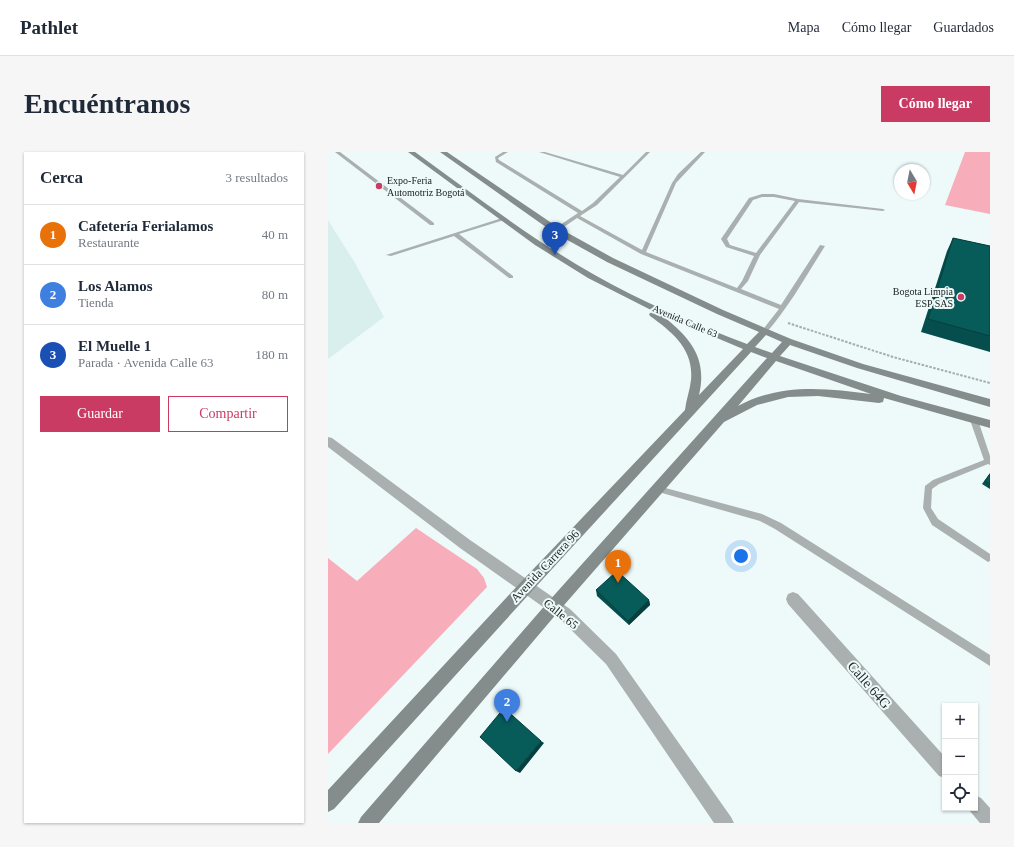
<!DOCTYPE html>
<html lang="es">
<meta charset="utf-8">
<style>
:root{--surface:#fff;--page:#f6f6f7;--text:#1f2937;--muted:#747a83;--line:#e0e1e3;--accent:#ca3b64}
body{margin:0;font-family:"Times New Roman",serif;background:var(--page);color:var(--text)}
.controls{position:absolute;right:12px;bottom:12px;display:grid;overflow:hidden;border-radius:0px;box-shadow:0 1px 3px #0004}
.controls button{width:36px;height:36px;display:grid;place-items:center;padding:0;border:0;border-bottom:1px solid var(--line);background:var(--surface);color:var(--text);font:20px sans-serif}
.compass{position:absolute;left:566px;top:12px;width:36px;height:36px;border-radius:50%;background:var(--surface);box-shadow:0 1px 3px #0004;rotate:170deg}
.you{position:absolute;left:413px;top:404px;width:14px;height:14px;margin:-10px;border:3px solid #fff;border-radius:50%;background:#1a73e8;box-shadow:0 0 0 6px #1a73e833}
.badge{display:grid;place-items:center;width:26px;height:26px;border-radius:50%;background:var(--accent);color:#fff;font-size:13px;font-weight:700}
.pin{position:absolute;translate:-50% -33px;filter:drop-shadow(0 1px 2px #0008)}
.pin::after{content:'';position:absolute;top:21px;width:14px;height:12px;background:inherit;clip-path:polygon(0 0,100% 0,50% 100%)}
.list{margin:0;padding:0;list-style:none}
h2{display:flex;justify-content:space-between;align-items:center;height:52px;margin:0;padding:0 16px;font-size:17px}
h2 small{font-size:13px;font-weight:400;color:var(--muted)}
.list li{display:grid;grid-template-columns:26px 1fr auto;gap:12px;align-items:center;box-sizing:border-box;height:60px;padding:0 16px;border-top:1px solid var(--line)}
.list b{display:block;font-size:15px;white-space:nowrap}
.list p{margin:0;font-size:13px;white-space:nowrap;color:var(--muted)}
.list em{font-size:13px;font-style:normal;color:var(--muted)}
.actions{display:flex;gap:8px;padding:12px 16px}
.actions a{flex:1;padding:9px 0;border:1px solid var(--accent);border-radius:0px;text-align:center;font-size:14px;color:var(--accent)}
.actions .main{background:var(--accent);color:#fff}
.icon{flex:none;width:22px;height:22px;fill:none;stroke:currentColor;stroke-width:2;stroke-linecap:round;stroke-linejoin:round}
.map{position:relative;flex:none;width:662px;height:671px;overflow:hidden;border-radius:0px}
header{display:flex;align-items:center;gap:24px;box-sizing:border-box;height:56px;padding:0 20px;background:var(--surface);border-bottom:1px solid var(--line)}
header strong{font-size:19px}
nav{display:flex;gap:22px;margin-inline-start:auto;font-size:14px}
.intro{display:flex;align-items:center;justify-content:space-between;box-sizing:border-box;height:96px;padding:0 24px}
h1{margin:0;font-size:28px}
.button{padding:10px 18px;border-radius:0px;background:var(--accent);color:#fff;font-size:14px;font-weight:700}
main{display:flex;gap:24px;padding:0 24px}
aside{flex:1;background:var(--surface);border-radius:0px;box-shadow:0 1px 3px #0004}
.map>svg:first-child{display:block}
.built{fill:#d9efee}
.green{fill:#f8adba}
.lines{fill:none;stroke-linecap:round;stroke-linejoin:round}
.path{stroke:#a3adac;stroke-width:2;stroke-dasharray:2.5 1.5;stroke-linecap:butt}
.lane{fill:#aaafaf;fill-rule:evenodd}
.street{fill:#aaafaf;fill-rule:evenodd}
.secondary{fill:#848c8c;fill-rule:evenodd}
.wall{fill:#064e4d}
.shaded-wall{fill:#05403e}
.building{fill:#075b59;stroke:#05403e}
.poi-dot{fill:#ca3b64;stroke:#edfaf9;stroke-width:1.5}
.labels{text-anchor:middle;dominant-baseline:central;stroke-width:4;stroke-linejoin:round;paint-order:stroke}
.far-poi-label{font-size:10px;fill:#202424;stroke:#edfaf9;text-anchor:start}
.far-street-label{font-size:10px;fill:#202424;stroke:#edfaf9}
.street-label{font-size:12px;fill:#202424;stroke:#edfaf9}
.near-street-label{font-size:14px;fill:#202424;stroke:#edfaf9}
</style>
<header>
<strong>Pathlet</strong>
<nav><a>Mapa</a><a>Cómo llegar</a><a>Guardados</a></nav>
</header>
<div class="intro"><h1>Encuéntranos</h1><a class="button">Cómo llegar</a></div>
<main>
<aside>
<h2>Cerca<small>3 resultados</small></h2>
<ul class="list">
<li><span class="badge" style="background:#e8710a">1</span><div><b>Cafetería Ferialamos</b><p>Restaurante</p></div><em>40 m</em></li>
<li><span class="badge" style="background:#3f7fe0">2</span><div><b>Los Alamos</b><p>Tienda</p></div><em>80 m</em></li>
<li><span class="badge" style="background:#1a4fb4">3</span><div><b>El Muelle 1</b><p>Parada · Avenida Calle 63</p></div><em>180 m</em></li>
</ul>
<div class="actions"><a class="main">Guardar</a><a>Compartir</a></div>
</aside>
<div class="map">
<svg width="662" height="671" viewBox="0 0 662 671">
<rect width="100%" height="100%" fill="#edfaf9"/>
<path class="built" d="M0 68 27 111 56 165 0 207Z"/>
<path class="green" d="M637 0H662V62L617 53Z
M88 376 149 417 156 426 159 435 0 602V406L29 429Z"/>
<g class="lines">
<path class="path" d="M460 171 565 205 662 231"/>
<path class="lane" d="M7 0H12L106 71V73H102Z
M175 0H180L170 6 171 8 254 59 265 51 292 25 211 0H217L295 23 318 0H322L269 53 252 64 314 98 344 31 350 22 373 0H377L348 31 318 100 409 136 414 129 426 104 398 95 393 87 421 46 434 42H446L470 47 555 57 557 58 555 59 471 50 432 103 420 129 413 137 453 153 492 93 497 94C478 124 461 155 438 181L436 182 433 180 451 157 313 102 249 66 230 79H226V77L250 61 168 10 167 5ZM434 45H446L467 49 428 101 402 93 399 87 425 48Z
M174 66 176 67V68L131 82 185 124V126H181L126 84 63 104 58 103Z
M646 265 650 268 662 304V313L660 312 611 332 604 337 603 356 610 367 662 402V409L660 410 604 373 595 356 597 334 605 328 656 308 642 268Z
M330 334 434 362 453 371 662 503V514L447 377 432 369 327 339 326 337 327 335Z"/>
<path class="street" d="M0 285 4 286 142 388 242 457 288 502 403 665 406 671H386L278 512 232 467 132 396 0 295Z
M465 440 470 442 617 605V626L611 624 460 452 458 447 460 442Z
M647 643 653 646 662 656V671H652L641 658 640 656H647Z"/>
<path class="secondary" d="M80 0H87C145 42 202 86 265 122 314 150 367 172 419 192L431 180 389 162 279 110 225 80 112 0H119L231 76 285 106 395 158 463 187 535 212 662 247V255L529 216 462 193 452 204 573 244 662 268V276L556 246 555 250 551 251 490 244 460 245 429 253 396 270 230 460 51 671H30L33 665 220 450 439 206 423 200 203 440 6 657 0 660V638L193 430 357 258C358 248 362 238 363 228 366 197 344 180 322 164L321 162 325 159 260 126 207 93ZM332 162 415 197 371 243C380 205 361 184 332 162ZM438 183 454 190 444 201 427 195ZM448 209 543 242C498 236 452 231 410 254Z"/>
</g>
<path class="wall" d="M625 86 662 94V200L593 180 619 99Z
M662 321V337L654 332Z
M268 438 321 448 322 453 301 473 269 444Z"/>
<path class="shaded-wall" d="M321 448 322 453 301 473 300 469Z
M213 589 216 591 192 621 188 619Z"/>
<path class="building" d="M625 86 662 94V184L600 167Z
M662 322V332L657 329Z
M289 419 321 448 300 469 268 438Z
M176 556 213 589 188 619 152 585Z"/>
<g class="poi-dot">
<circle cx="51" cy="34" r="4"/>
<circle cx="633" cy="145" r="4"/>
</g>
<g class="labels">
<g class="far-poi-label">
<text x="59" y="28">Expo-Feria<tspan x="59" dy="12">Automotriz Bogotá</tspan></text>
<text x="625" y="139" text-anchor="end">Bogota Limpia<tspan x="625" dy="12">ESP SAS</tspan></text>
</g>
<g class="far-street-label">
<text transform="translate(357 169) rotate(23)">Avenida Calle 63</text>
</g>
<g class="street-label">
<text transform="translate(217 414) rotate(-47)">Avenida Carrera 96</text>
<text transform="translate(233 462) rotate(39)">Calle 65</text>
</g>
<g class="near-street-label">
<text transform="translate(541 533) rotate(49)">Calle 64G</text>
</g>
</g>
</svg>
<div class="controls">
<button>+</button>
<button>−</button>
<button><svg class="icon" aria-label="locate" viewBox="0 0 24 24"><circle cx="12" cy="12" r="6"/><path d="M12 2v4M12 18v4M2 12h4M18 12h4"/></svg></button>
</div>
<svg class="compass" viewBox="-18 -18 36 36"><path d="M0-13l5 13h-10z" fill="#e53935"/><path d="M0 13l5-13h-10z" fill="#747a83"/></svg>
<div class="you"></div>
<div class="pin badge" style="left:290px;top:431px;background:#e8710a">1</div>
<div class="pin badge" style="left:179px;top:570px;background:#3f7fe0">2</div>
<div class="pin badge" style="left:227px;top:103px;background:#1a4fb4">3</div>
</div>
</main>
